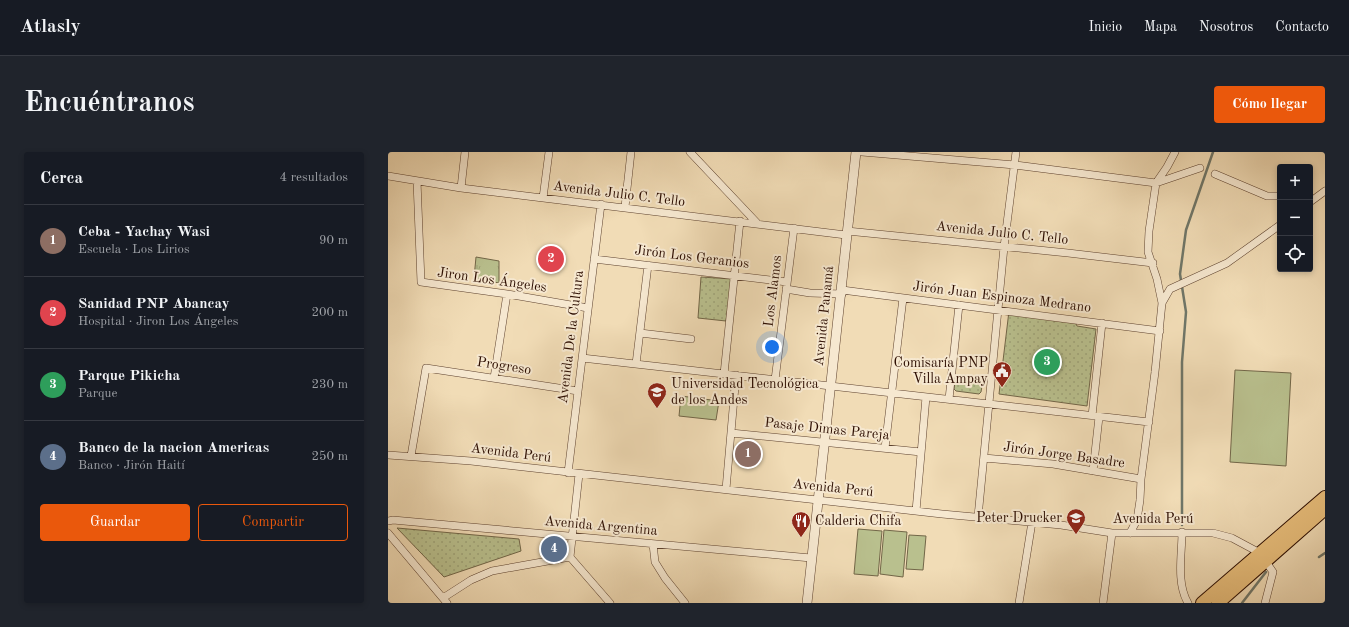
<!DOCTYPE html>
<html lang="es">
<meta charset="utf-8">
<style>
:root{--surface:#171b24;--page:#20242c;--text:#f1f3f6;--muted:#9ea1a6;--line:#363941;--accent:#ea580c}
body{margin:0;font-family:"Old Standard TT",serif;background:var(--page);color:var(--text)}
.controls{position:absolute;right:12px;top:12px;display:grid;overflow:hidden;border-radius:4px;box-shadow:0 2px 6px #0003}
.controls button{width:36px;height:36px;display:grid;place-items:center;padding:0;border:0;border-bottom:1px solid var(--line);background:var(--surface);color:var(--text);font:20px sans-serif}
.you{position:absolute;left:384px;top:195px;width:14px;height:14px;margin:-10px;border:3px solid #fff;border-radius:50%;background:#1a73e8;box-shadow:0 0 0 6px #1a73e833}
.badge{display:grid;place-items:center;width:26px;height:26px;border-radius:50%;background:var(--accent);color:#fff;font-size:13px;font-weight:700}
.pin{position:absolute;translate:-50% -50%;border:2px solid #fff;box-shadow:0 1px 4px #0006}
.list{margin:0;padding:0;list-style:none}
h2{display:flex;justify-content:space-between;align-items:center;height:52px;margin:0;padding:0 16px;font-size:17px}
h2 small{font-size:13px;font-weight:400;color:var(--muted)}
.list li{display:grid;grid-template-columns:26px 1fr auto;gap:12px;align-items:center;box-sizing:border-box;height:72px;padding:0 16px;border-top:1px solid var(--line)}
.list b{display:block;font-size:15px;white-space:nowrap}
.list p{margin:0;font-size:13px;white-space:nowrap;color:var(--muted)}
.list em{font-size:13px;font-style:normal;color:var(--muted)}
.actions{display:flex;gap:8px;padding:12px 16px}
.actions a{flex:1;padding:9px 0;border:1px solid var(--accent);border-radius:4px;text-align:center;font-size:14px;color:var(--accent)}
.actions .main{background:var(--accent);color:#fff}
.icon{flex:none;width:22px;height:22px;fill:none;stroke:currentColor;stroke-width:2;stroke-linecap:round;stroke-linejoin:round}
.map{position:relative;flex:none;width:937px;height:451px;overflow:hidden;border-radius:4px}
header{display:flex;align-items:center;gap:24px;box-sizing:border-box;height:56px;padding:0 20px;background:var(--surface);border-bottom:1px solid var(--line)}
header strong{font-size:19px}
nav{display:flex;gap:22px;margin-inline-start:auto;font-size:14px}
.intro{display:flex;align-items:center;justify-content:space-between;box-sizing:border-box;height:96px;padding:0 24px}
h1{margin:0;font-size:28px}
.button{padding:10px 18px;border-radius:4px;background:var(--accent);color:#fff;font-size:14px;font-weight:700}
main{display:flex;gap:24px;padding:0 24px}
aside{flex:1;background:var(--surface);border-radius:4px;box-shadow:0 2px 6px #0003}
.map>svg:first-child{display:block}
.grass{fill:url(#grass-tufts);stroke:#726648}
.park{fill:url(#park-dots);stroke:#726648}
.garden{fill:#b9c08e;stroke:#726648}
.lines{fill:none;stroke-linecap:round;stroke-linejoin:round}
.stream{stroke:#6f7668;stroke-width:2.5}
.minor-casing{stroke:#5d412e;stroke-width:8}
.tertiary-casing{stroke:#5d412e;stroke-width:10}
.trunk-casing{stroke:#2c0d01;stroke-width:14}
.minor{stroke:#f6e8d0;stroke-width:7}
.tertiary{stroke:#f6e8d0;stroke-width:9}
.trunk{stroke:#e8be7b;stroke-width:12}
.labels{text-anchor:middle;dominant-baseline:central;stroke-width:4;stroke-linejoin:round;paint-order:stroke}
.street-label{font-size:14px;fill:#2c0d01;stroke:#f6e8d0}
.poi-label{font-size:14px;fill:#2c0d01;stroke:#f6e8d0;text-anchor:end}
</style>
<header>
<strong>Atlasly</strong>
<nav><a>Inicio</a><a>Mapa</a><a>Nosotros</a><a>Contacto</a></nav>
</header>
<div class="intro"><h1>Encuéntranos</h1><a class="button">Cómo llegar</a></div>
<main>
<aside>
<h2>Cerca<small>4 resultados</small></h2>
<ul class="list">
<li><span class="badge" style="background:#8d6e63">1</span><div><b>Ceba - Yachay Wasi</b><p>Escuela · Los Lirios</p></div><em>90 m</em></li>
<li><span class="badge" style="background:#e0444e">2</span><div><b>Sanidad PNP Abancay</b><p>Hospital · Jiron Los Ángeles</p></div><em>200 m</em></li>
<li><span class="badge" style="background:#2e9e5b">3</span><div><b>Parque Pikicha</b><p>Parque</p></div><em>230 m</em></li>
<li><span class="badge" style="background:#5c6f8a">4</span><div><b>Banco de la nacion Americas</b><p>Banco · Jirón Haití</p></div><em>250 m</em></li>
</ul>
<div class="actions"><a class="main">Guardar</a><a>Compartir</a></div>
</aside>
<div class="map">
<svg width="937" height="451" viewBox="0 0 937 451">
<defs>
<pattern id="grass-tufts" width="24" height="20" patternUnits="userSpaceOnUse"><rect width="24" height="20" fill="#b9c08e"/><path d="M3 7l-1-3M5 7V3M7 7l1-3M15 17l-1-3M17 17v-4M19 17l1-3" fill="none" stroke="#9fa479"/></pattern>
<pattern id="park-dots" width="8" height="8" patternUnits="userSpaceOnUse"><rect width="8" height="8" fill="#b9c08e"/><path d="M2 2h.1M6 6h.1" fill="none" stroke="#9fa479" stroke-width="1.8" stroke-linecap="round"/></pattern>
</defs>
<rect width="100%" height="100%" fill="#f1dcb6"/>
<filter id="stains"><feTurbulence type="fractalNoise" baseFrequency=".005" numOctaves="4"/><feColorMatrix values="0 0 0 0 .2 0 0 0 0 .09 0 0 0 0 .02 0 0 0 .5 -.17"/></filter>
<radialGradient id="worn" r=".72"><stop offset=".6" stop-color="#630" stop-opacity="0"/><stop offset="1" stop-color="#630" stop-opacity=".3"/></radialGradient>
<path class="grass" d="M88 105 111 109V131L86 126Z"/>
<path class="park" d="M313 125 344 127 338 169 310 166Z
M621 159 687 170 689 174 708 177 699 254 611 242Z
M567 225 595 228 593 240 591 242 568 239 566 237Z
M9 376 131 387 133 399 56 425Z"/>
<path class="garden" d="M847 218 903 221 898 314 842 310Z
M293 244 331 249 328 268 291 264Z
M470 377 494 379 490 424 466 422Z
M496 378 519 380 515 425 492 422Z
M521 383 538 384 535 418 518 417Z"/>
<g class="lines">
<path class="stream" d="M794 373V210L798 160 792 122 798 78 825 0
M931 405 937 401
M854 451 878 420"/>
<g class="minor-casing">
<path id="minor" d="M302 0 369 71
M474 0 627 13 768 31 812 16
M827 22 879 44H892
M0 24 73 36 458 83
M29 29 33 130 119 142 200 156
M73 36 77 0
M155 46 161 0
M922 50 937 39
M237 55 243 0
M459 79 680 101 765 111
M206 107 399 130
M398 137 422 141 454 142
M454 138 772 179
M774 151 782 137 839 111 892 73
M252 181 303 187
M194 206 761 270
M248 212 260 113
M336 222 352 69
M106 226 119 142
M387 228 406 76
M561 247 571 153
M704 264 714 171
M343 281 533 300
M497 296 515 146
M0 303 83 309 554 362 673 373 724 381H825L844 386 872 401 885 420 877 451
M23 304 38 216 190 239
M596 306 665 312 753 327
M705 319 711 265
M180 321 213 52
M191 322 182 405 222 451
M338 337 348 223
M528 359 538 245
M590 365 616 95 628 0
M0 369 5 368 423 406
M794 380C794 402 788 431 800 451
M0 381 59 451
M742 381 749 368 752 348 753 327 767 220 774 151 769 127 760 100 761 79 768 31 779 15 787 0
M265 392 267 410 277 426 297 451
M55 446 83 428 104 419 182 405
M631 451 644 370
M715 451 724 381"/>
</g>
<g class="tertiary-casing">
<path id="tertiary" d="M419 451 468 0"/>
</g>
<g class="trunk-casing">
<path id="trunk" d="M814 451 937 345
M830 451 937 357"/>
</g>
<use href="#minor" class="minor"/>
<use href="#tertiary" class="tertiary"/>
<use href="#trunk" class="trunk"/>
</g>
<defs>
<g id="civic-pin" transform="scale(1)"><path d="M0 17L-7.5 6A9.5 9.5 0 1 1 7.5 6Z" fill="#8f2418" stroke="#f6e8d0"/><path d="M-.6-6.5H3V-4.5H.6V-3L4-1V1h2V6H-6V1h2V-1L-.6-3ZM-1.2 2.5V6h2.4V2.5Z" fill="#fff"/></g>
<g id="university-pin" transform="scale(1)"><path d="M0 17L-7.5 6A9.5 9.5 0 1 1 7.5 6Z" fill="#8f2418" stroke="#f6e8d0"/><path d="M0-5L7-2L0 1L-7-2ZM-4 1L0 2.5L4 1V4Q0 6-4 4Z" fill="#fff"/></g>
<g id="school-pin" transform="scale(1)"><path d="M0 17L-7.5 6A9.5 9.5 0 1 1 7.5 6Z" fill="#8f2418" stroke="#f6e8d0"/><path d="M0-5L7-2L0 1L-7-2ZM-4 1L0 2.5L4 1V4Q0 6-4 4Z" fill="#fff"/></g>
<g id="restaurant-pin" transform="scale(1)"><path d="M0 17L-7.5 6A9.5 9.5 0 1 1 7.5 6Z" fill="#8f2418" stroke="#f6e8d0"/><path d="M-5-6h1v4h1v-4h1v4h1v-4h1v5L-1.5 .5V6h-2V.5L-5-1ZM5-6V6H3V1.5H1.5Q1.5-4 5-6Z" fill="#fff"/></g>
</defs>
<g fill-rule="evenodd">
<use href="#civic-pin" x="614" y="219"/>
<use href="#university-pin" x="269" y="240"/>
<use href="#school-pin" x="688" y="366"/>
<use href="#restaurant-pin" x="413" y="369"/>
</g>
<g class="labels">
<g class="street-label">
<text transform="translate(231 42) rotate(7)">Avenida Julio C. Tello</text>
<text transform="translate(614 81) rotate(6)">Avenida Julio C. Tello</text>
<text transform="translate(304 105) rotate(7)">Jirón Los Geranios</text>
<text transform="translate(104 128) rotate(8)">Jiron Los Ángeles</text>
<text transform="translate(385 139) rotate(-83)">Los Alamos</text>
<text transform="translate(614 145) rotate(7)">Jirón Juan Espinoza Medrano</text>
<text transform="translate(436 164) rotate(-84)">Avenida Panamá</text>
<text transform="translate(183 185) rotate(-83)">Avenida De la Cultura</text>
<text transform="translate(116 214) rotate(9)">Progreso</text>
<text transform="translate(439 277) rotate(6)">Pasaje Dimas Pareja</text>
<text transform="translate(123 301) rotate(7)">Avenida Perú</text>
<text transform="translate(676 303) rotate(8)">Jirón Jorge Basadre</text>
<text transform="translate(445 336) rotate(6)">Avenida Perú</text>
<text x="765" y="367">Avenida Perú</text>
<text transform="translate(213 374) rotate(5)">Avenida Argentina</text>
</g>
<g class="poi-label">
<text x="600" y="211">Comisaría PNP<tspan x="600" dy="16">Villa Ampay</tspan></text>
<text x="283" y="232" text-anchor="start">Universidad Tecnológica<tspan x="283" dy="16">de los Andes</tspan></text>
<text x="674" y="366">Peter Drucker</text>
<text x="427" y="369" text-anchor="start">Calderia Chifa</text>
</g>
</g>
<rect width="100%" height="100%" filter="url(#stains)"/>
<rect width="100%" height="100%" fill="url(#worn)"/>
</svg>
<div class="controls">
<button>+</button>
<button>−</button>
<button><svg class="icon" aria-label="locate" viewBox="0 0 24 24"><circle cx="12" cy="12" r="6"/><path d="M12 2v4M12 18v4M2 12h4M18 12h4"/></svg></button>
</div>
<div class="you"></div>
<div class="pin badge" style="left:360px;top:302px;background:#8d6e63">1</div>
<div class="pin badge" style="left:163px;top:107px;background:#e0444e">2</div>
<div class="pin badge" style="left:659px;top:210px;background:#2e9e5b">3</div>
<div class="pin badge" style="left:166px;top:397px;background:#5c6f8a">4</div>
</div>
</main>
